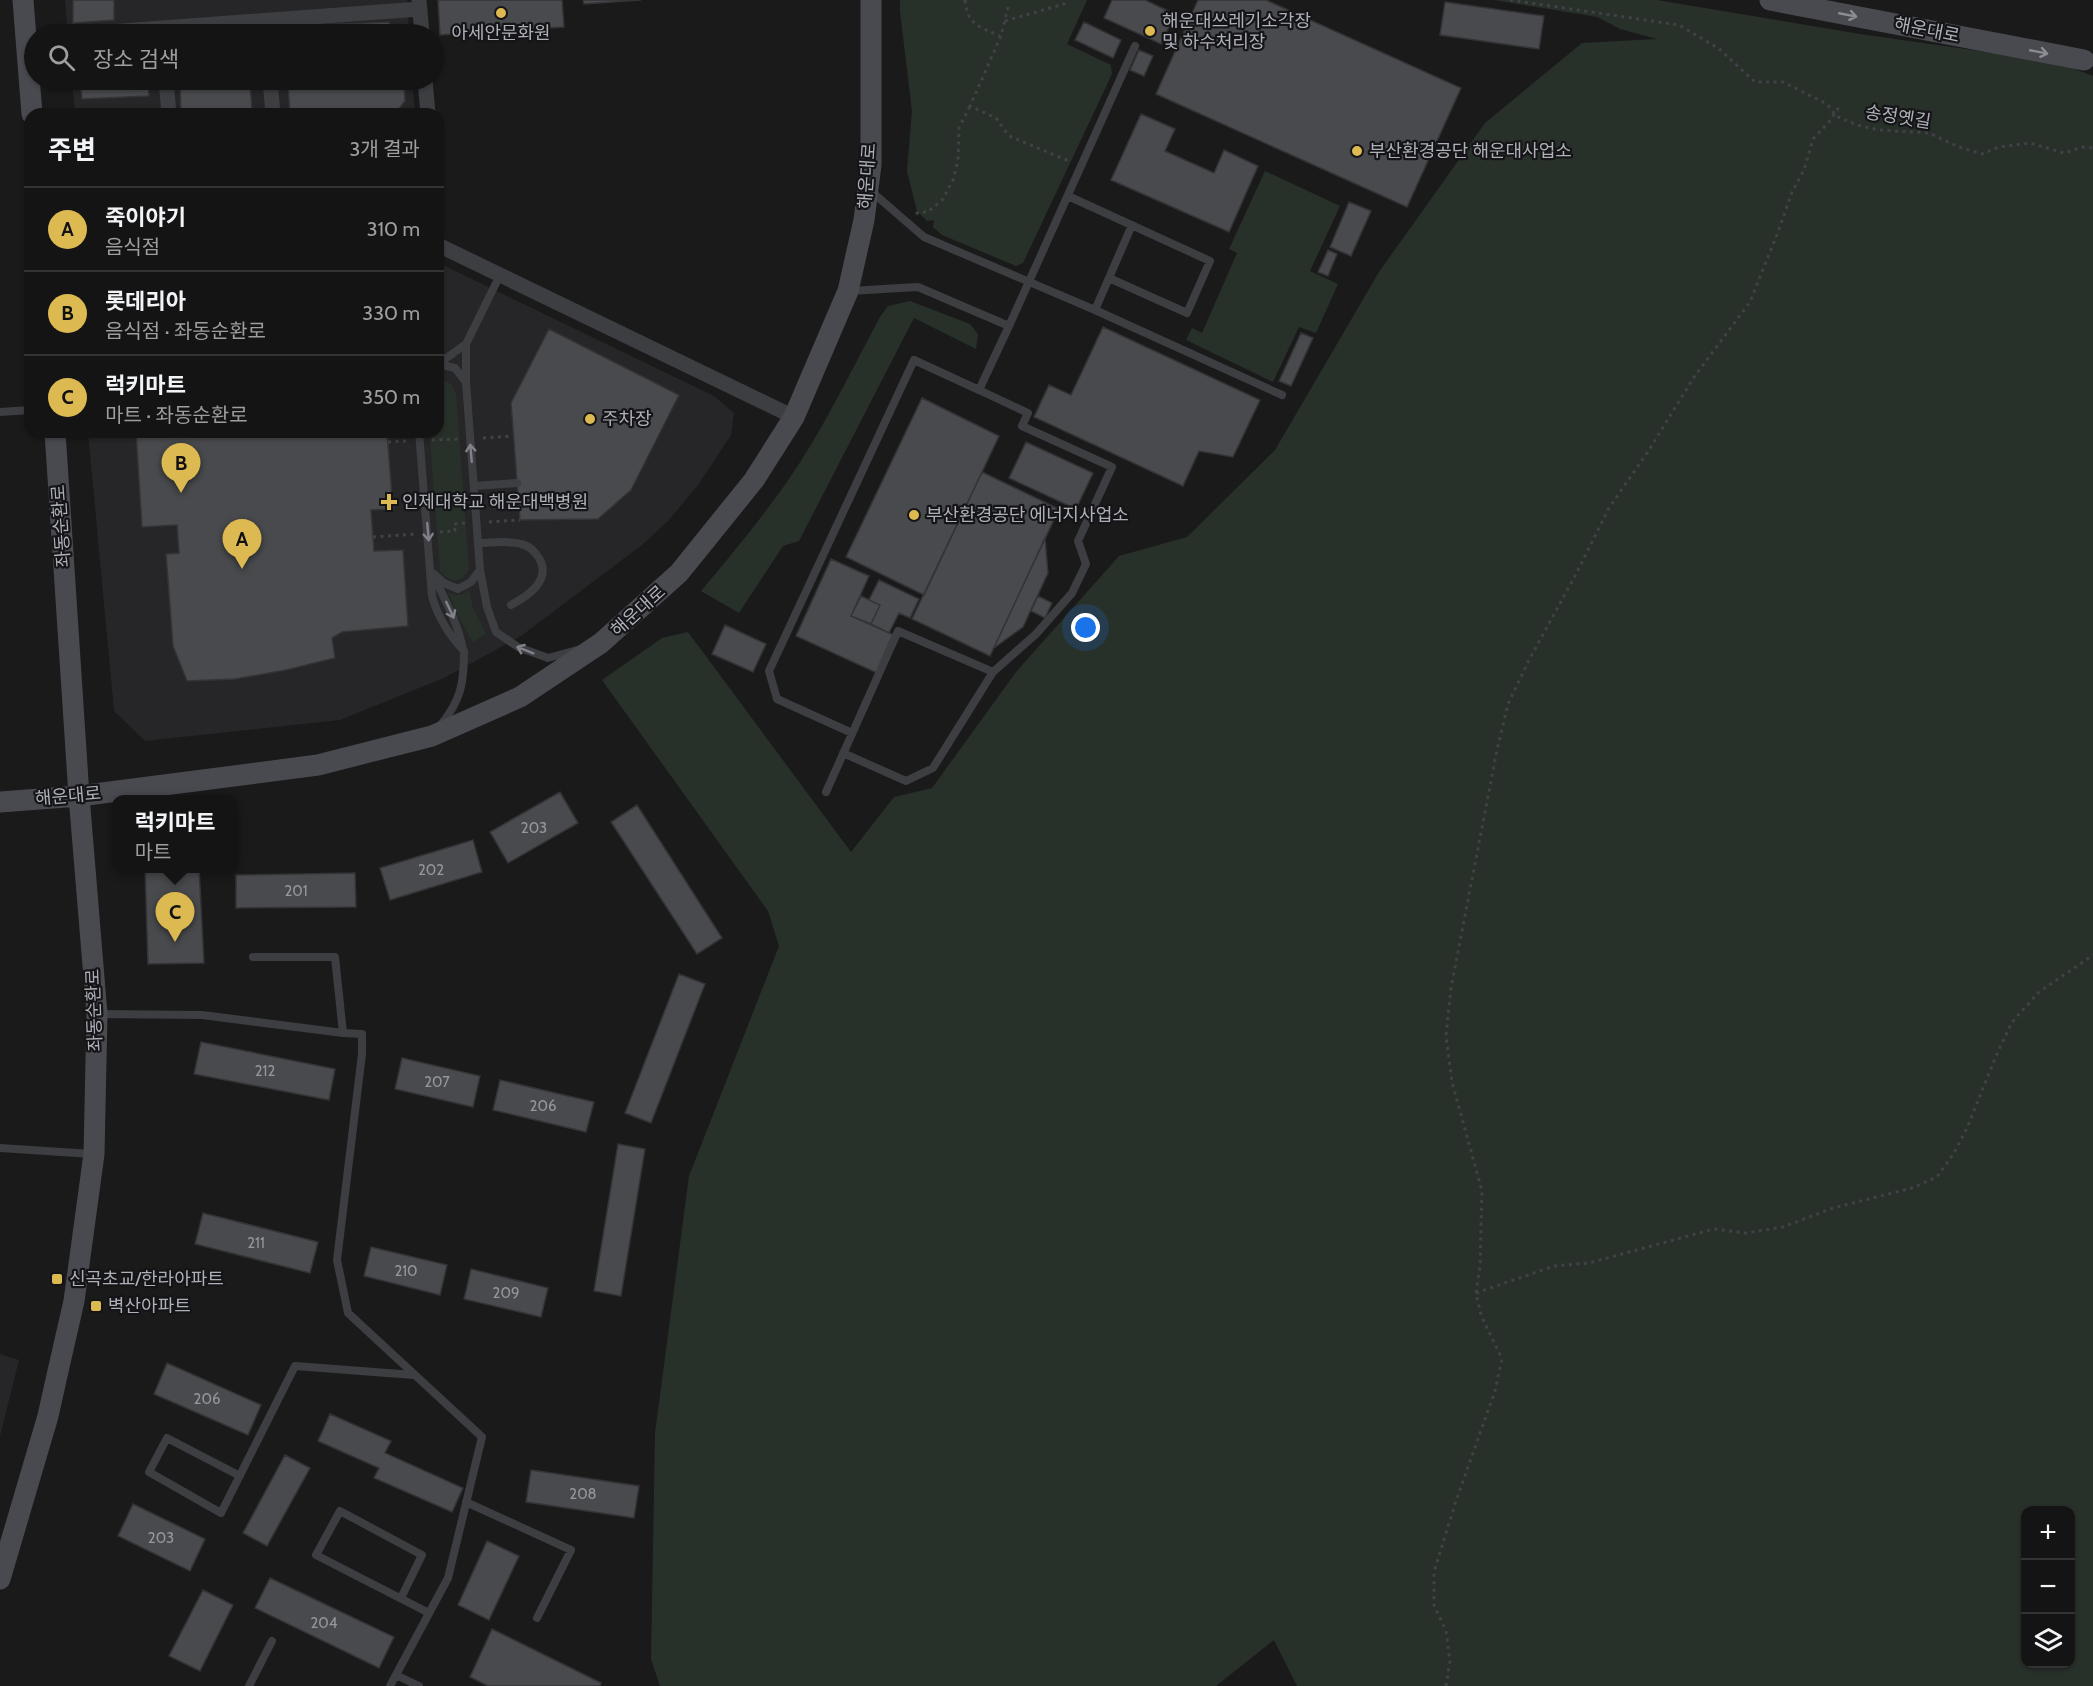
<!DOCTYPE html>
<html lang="ko">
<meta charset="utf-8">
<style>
:root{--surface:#141414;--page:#212122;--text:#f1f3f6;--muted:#9d9ea0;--line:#333334;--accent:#ddb951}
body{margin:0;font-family:Cabin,"Noto Sans KR",sans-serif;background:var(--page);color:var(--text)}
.controls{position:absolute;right:18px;bottom:18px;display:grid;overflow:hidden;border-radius:12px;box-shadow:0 2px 4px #0004}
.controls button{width:54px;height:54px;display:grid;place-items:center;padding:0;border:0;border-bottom:2px solid var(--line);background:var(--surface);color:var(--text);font:30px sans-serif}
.you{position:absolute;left:1086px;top:628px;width:21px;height:21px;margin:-15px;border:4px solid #fff;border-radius:50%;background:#1a73e8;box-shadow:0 0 0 9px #1a73e833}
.badge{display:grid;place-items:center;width:39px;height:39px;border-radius:50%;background:var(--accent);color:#111;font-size:20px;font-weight:700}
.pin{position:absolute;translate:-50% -50px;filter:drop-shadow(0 2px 3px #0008)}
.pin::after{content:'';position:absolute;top:32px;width:21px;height:18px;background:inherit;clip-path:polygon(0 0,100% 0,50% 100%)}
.popup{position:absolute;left:112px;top:795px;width:126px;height:78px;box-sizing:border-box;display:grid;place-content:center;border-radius:12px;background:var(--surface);filter:drop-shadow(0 2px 4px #0005);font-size:20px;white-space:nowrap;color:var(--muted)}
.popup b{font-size:22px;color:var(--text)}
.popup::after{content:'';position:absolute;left:50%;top:100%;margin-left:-12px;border:12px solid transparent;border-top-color:var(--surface)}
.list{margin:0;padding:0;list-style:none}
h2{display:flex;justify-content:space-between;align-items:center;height:78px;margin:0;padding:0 24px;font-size:26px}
h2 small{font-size:20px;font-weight:400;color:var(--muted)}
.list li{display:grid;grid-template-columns:39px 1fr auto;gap:18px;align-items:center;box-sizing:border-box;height:84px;padding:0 24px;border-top:2px solid var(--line)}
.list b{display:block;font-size:22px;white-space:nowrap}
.list p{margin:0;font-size:20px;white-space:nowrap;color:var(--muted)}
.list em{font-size:20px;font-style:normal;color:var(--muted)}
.icon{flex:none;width:33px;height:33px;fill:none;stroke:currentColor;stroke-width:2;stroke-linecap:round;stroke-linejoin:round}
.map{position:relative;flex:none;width:2093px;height:1686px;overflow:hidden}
.search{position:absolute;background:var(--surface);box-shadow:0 2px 4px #0004;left:24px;top:24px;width:420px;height:66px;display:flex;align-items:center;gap:15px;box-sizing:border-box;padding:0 21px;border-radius:33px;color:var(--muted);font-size:22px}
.panel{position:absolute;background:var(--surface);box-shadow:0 2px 4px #0004;left:24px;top:108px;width:420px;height:330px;border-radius:18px}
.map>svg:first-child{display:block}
.built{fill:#262628}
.green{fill:#28302a;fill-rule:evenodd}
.building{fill:#494a4d;stroke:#343437;stroke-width:1.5}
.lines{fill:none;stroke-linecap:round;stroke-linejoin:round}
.path{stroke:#414247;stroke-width:3;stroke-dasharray:3 4.5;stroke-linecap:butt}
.lane{stroke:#3d3e42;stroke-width:8}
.street{stroke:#3d3e42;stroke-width:15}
.secondary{stroke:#494a50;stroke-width:21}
.oneway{stroke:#8b8c94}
.oneway2{stroke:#818289}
.poi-dot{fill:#ddb951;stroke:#151517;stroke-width:2}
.labels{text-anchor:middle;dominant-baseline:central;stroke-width:4.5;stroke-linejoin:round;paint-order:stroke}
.number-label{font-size:15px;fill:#95969e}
.poi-label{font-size:18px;fill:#aeb0b9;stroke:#151517;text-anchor:start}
.street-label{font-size:18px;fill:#aeb0b9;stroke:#151517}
</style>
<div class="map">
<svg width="2093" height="1686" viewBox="0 0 2093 1686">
<rect width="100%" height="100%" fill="#1a1a1b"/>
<path class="built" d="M65 0H407L409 34H68Z
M72 80H412L415 114H75Z
M438 265 445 266 714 396 734 413 731 435 698 485 669 520 642 545 521 636 444 678 340 720 145 741 114 711 88 432H438Z
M0 1354 19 1360 0 1436Z"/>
<path class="green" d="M900 0H1087L1067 44 1111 65 1112 74 1023 263 1016 266 942 235 933 227 934 220 927 221 917 211 907 171 912 111 900 12Z
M1494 0H1657L1860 34 2057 62 2093 76V1686H1297L1274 1640 1216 1686H660L651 1659 655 1433 689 1176 779 946 768 911 602 680 662 638 688 632 851 852 894 797 932 788 1016 672 1119 556 1187 537 1275 450 1379 272 1485 123 1582 43 1657 39 1620 29 1597 17ZM2026 1510H2070V1664H2026Z
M1265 171 1340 206 1310 271 1338 284 1316 333 1299 327 1273 382 1186 340 1192 328 1202 333 1237 253 1229 249Z
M910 301 970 324 978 334 976 349 914 318 799 541 783 546 739 613 701 591C731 555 760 520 787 482 823 430 850 373 880 317L888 306Z
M441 379 451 384 456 393 469 569C460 584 451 584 440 571L430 440 429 432H438V380Z
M469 590 473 608 486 634 473 642 459 618 448 592C457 596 461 596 469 590Z"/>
<path class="building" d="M73 0H114V20L73 23Z
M438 0H562L564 27 440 35Z
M583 0H641L584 4Z
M1112 0H1145L1175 14 1161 44 1104 18Z
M1198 0H1266L1461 88 1407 207 1156 94Z
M1445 2 1544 16 1539 49 1440 35Z
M388 22 401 34H296V26Z
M1084 22 1121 40 1113 58 1075 40Z
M1139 50 1153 56 1144 76 1130 70Z
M80 80H148L149 96 82 99Z
M299 80H404L405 101 398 110 290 114 288 85H299Z
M250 82 252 110 181 114 180 86Z
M151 109V114H83V112Z
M1141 114 1175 129 1165 151 1214 173 1224 150 1258 166 1229 232 1111 180Z
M1349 202 1371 211 1351 256 1330 247Z
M1328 250 1337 254 1328 276 1318 272Z
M1103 327 1260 400 1233 457 1199 451 1183 486 1034 417 1049 385 1071 395Z
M549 329 679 395 631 490 598 519 520 520 511 403Z
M1301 333 1313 338 1291 386 1279 381Z
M922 398 999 436 924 595 846 557Z
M136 432H387L393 509 371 510 374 551 403 550 408 626 342 632 332 638 335 658 286 670 235 679 187 681 173 646 166 554 179 553 177 525 142 527Z
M1026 442 1093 473 1076 509 1009 478Z
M982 472 1059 509 990 656 912 619Z
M1045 538 1048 573 1023 627 994 648Z
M831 559 869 576 851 616 894 635 877 673 796 636Z
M879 580 919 599 910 618 899 613 889 633 871 624 880 605 869 600Z
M861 596 880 605 871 624 851 616Z
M1038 596 1052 603 1045 618 1031 611Z
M725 625 766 644 753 672 712 654Z
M560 792 578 823 508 863 490 832Z
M637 805 722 938 697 954 611 822Z
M473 840 482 872 390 900 380 868Z
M145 868H199L204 963 148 964Z
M355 873 356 907 236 908V875Z
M679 974 705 984 651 1123 625 1113Z
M201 1042 335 1069 329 1100 194 1074Z
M402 1058 480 1076 473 1107 395 1089Z
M500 1080 594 1102 586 1132 493 1110Z
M618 1144 645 1149 621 1296 594 1291Z
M203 1213 318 1242 310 1273 195 1244Z
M371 1247 447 1265 440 1295 364 1276Z
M471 1269 548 1288 541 1317 464 1299Z
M167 1363 261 1405 248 1435 154 1394Z
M330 1414 391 1441 385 1453 463 1488 452 1512 374 1478 379 1468 318 1441Z
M285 1455 310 1468 267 1546 243 1533Z
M531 1470 639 1486 634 1518 526 1502Z
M133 1504 205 1539 190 1571 118 1536Z
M487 1541 519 1556 489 1620 458 1605Z
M270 1578 394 1637 379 1668 255 1608Z
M203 1590 233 1605 200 1671 169 1656Z
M492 1629 601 1683 600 1686H488L470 1677Z"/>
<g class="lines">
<path class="path" d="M965 0C967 25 980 27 1000 36
M1510 0 1679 25 1718 48 1755 82H1783L1827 104 1836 116 1857 125 1879 130 1929 133 1959 147 1982 154 1999 147 2030 143 2064 153 2083 147 2093 148
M1008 7 1001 36 970 106 996 118 1009 136 1069 161
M1005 21 1064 4 1065 0
M916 214 919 212H928L943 199 953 180 958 160 959 128 970 106
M483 438 513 436
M432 440 458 439
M388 442 407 441
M489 522 520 520
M440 532 455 531 454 524 465 523
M373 537 416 534
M1476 1293 1554 1266 1589 1263 1714 1229 1746 1233 1783 1227 1833 1208 1912 1188 1937 1177 1954 1153 1967 1128 1996 1056 2012 1022 2039 992 2093 955
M1446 1686 1450 1661 1446 1631 1434 1605V1572L1456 1501 1495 1391 1502 1359 1481 1315 1476 1293 1480 1266 1482 1191 1452 1082 1446 1036 1451 988 1497 750 1508 704 1529 660 1575 576 1609 508 1649 450 1694 377 1750 302 1778 232 1792 192 1804 170 1813 139 1829 122 1839 107"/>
<path class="lane" d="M872 192 924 237 1095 310 1282 395
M1068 196 1210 261 1187 313 1109 278
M1095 310 1132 225
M1009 326 1135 46
M438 364 455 368 466 382 480 570 487 607 496 632 518 647 548 658 577 650
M438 364 466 344
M466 382V344L500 275
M0 412 30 410
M419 432 432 596C438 618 448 634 464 651 464 684 461 700 440 726
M474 486 517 483
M478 543C492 543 507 540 521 544 530 546 534 551 539 558 552 580 528 596 511 605
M434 574 444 583 458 589 471 582 480 570
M433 575C445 600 458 623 463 650
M852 733 777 699 769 671 914 360 979 390
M843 753 906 781 933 768 993 672
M826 792 898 631 993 672 1036 634 1072 593 1086 564 1078 541 1112 467 1022 426 1028 413 979 390 1009 326 918 287 849 291
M253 957H335L343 1033
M97 1014 202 1015 343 1033 362 1034V1054L337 1260 348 1313 482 1437 448 1578 390 1686
M0 1148 92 1154
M240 1476 167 1438 149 1472 221 1513 295 1366 414 1375
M466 1502 571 1550 537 1618
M401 1598 422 1555 340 1511 316 1555 429 1613
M396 1675 419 1686
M249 1686 272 1641"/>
<path class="street" d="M419 0 422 34
M82 34 420 9
M166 80 169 114
M270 80 273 114
M425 80 428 114
M438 245 794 417"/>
<path class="secondary" d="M23 0 32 114
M1770 0 2084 60
M0 802 79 796 318 765 432 736 520 697 601 643 679 573 754 480 794 417 848 291 864 220 871 165V0
M0 1579 48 1416 56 1380 74 1301 94 1154 97 1014 79 796 55 432"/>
</g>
<defs><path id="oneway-shaft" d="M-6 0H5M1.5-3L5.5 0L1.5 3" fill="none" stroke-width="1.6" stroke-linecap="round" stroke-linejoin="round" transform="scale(1.5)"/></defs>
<g class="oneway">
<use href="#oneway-shaft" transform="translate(1848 15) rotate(11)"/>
<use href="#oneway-shaft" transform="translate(2039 52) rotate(11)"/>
</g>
<g class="oneway2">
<use href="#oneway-shaft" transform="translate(471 453) rotate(-95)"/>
<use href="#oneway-shaft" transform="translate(428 532) rotate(85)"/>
<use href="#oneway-shaft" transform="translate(450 610) rotate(65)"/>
<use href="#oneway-shaft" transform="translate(525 650) rotate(-158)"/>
</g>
<g class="poi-dot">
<circle cx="501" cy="13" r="6"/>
<circle cx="1150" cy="31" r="6"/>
<circle cx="1357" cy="151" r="6"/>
<circle cx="590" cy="419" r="6"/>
<path d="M386 493h6v6h6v6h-6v6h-6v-6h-6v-6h6z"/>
<circle cx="914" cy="515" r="6"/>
<rect x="51" y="1273" width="12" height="12" rx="3"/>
<rect x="90" y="1300" width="12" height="12" rx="3"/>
</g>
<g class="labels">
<g class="number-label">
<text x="534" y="828">203</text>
<text x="431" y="870">202</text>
<text x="296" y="891">201</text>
<text x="265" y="1071">212</text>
<text x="437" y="1082">207</text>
<text x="543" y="1106">206</text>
<text x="256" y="1243">211</text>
<text x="406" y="1271">210</text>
<text x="506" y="1293">209</text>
<text x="207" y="1399">206</text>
<text x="583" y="1494">208</text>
<text x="161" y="1538">203</text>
<text x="324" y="1623">204</text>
</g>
<g class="poi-label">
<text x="1162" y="21">해운대쓰레기소각장<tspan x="1162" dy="21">및 하수처리장</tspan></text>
<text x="501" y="33" text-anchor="middle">아세안문화원</text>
<text x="1369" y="151">부산환경공단 해운대사업소</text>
<text x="602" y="419">주차장</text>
<text x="402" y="502">인제대학교 해운대백병원</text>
<text x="926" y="515">부산환경공단 에너지사업소</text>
<text x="69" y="1279">신곡초교/한라아파트</text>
<text x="108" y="1306">벽산아파트</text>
</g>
<g class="street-label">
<text transform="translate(1927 30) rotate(11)">해운대로</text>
<text transform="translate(1898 117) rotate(9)">송정옛길</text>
<text transform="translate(867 176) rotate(-86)">해운대로</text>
<text transform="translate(61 526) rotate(-94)">좌동순환로</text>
<text transform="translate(638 611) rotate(-42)">해운대로</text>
<text transform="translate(68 796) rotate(-5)">해운대로</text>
<text transform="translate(94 1010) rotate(-92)">좌동순환로</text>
</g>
</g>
</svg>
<div class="controls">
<button>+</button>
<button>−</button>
<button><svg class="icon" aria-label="layers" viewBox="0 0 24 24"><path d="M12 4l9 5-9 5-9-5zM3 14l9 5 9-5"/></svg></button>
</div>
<div class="you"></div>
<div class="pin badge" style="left:242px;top:569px">A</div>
<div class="pin badge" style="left:181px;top:493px">B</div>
<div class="pin badge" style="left:175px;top:942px">C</div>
<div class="popup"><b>럭키마트</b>마트</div>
<div class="search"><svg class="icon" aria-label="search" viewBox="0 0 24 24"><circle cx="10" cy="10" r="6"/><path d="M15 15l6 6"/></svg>장소 검색</div>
<section class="panel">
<h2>주변<small>3개 결과</small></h2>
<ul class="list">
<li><span class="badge">A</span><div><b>죽이야기</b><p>음식점</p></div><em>310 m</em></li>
<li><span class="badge">B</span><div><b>롯데리아</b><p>음식점 · 좌동순환로</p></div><em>330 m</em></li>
<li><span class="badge">C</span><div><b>럭키마트</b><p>마트 · 좌동순환로</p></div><em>350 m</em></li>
</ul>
</section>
</div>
